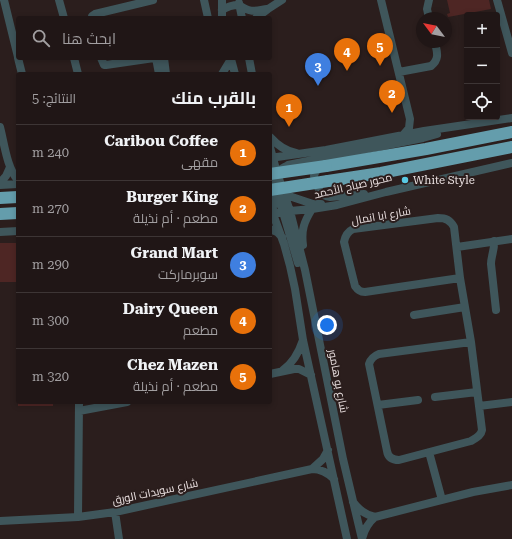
<!DOCTYPE html>
<html lang="ar">
<meta charset="utf-8">
<style>
:root{--surface:#201616;--page:#281f1f;--text:#f1f3f6;--muted:#a29fa1;--line:#3d3535;--accent:#58c9e3}
body{margin:0;font-family:"Roboto Serif",Cairo,serif;background:var(--page);color:var(--text);direction:rtl}
.controls{position:absolute;right:12px;top:12px;display:grid;overflow:hidden;border-radius:4px;box-shadow:0 2px 6px #0003}
.controls button{width:36px;height:36px;display:grid;place-items:center;padding:0;border:0;border-bottom:1px solid var(--line);background:var(--surface);color:var(--text);font:20px sans-serif}
.compass{position:absolute;left:416px;top:12px;width:36px;height:36px;border-radius:50%;background:var(--surface);box-shadow:0 2px 6px #0003;rotate:302deg}
.you{position:absolute;left:327px;top:325px;width:14px;height:14px;margin:-10px;border:3px solid #fff;border-radius:50%;background:#1a73e8;box-shadow:0 0 0 6px #1a73e833}
.badge{display:grid;place-items:center;width:26px;height:26px;border-radius:50%;background:var(--accent);color:#fff;font-size:13px;font-weight:700}
.pin{position:absolute;translate:-50% -33px;filter:drop-shadow(0 1px 2px #0008)}
.pin::after{content:'';position:absolute;top:21px;width:14px;height:12px;background:inherit;clip-path:polygon(0 0,100% 0,50% 100%)}
.list{margin:0;padding:0;list-style:none}
h2{display:flex;justify-content:space-between;align-items:center;height:52px;margin:0;padding:0 16px;font-size:17px}
h2 small{font-size:13px;font-weight:400;color:var(--muted)}
.list li{display:grid;grid-template-columns:26px 1fr auto;gap:12px;align-items:center;box-sizing:border-box;height:56px;padding:0 16px;border-top:1px solid var(--line)}
.list b{display:block;font-size:15px;white-space:nowrap}
.list p{margin:0;font-size:13px;white-space:nowrap;color:var(--muted)}
.list em{font-size:13px;font-style:normal;color:var(--muted)}
.icon{flex:none;width:22px;height:22px;fill:none;stroke:currentColor;stroke-width:2;stroke-linecap:round;stroke-linejoin:round}
.map{position:relative;flex:none;width:512px;height:539px;overflow:hidden;direction:ltr}
.search{position:absolute;background:var(--surface);box-shadow:0 2px 6px #0003;left:16px;top:16px;width:256px;height:44px;display:flex;align-items:center;gap:10px;box-sizing:border-box;padding:0 14px;border-radius:4px;color:var(--muted);font-size:15px}
.panel{position:absolute;background:var(--surface);box-shadow:0 2px 6px #0003;left:16px;top:72px;width:256px;height:332px;border-radius:4px;direction:rtl}
.map>svg:first-child{display:block}
.green{fill:#4e2624}
.lines{fill:none;stroke-linecap:round;stroke-linejoin:round}
.minor{stroke:#3f565b;stroke-width:8}
.highway{stroke:#649dac;stroke-width:12}
.highway-bridge{stroke:#649dac;stroke-width:12}
.poi-dot{fill:#58c9e3;stroke:#2b1e1d;stroke-width:1.5}
.labels{text-anchor:middle;dominant-baseline:central;stroke-width:4;stroke-linejoin:round;paint-order:stroke}
.poi-label{font-size:11px;fill:#eee4e4;stroke:#2b1e1d;text-anchor:start}
.street-label{font-size:11px;fill:#eee4e4;stroke:#2b1e1d}
</style>
<div class="map">
<svg width="512" height="539" viewBox="0 0 512 539">
<rect width="100%" height="100%" fill="#2b1e1d"/>
<path class="green" d="M447 0H489L491 9 448 17 447 14 450 13Z
M0 243H18V282H0Z
M18 402H53V406H18Z"/>
<g class="lines">
<path class="minor" d="M4 0 18 57
M59 0 64 18
M204 0 208 18
M222 0V18
M381 0 410 119 409 128 403 135
M429 0 427 9 429 18
M497 0 512 53
M239 3 242 18
M239 5C251 13 254 11 267 9
M222 10C228 6 232 5 239 5
M92 18V16L95 14 153 0
M256 18 268 9 282 0
M18 58 22 74
M74 58 78 74
M101 58 104 65H106L154 58
M156 58 159 74
M164 58 166 74
M249 58 252 74
M231 59 235 74
M399 72 431 66C440 59 437 52 435 42
M222 74 231 59
M0 127C4 142 7 169 18 180
M270 137C278 146 285 151 296 153
M270 147 277 173 290 211 305 270 343 459 362 539
M270 158 326 150 424 131 512 118
M322 165C318 168 315 171 314 176 314 178 315 180 316 182 319 191 321 196 330 197L364 194
M0 183 6 176 10 167
M0 185 18 184
M274 191 279 201 283 212 298 263
M283 194 313 204H321
M270 206 284 244 290 266 295 289 303 340 347 539
M273 211C273 200 271 181 278 172 280 169 285 167 288 165L423 138 437 134
M270 214 290 211 312 209 337 205 386 192 512 163
M270 229 277 232 282 237
M0 232 18 231
M494 241C495 249 491 256 491 264L496 310
M303 245C301 230 304 222 312 209
M457 247 512 239
M460 278 365 292C360 292 358 290 355 286L344 242C345 236 347 232 353 229L438 218C446 218 450 220 454 227L460 278 471 342 482 430C481 436 476 438 471 441L399 460C392 460 388 457 387 451L369 364C371 358 374 356 379 354L471 342
M414 315 465 307
M283 370C293 363 299 352 303 340
M270 374 294 369H299L311 375
M435 397 477 392
M378 405 418 400
M479 406 512 402
M79 411 127 402
M429 452 442 500
M312 469 323 459 328 450
M353 502C359 510 365 515 375 517
M115 512 119 539
M78 517 79 402
M0 521 78 517 115 512 312 469C321 469 327 472 334 479
M362 539C364 530 368 523 375 517L473 492 512 485"/>
<path class="highway" d="M326 166 426 149 512 132
M328 181 381 173 512 147
M0 198 18 197
M0 214 18 213"/>
<path class="highway-bridge" d="M270 174 326 166
M270 190 328 181"/>
</g>
<circle class="poi-dot" cx="405" cy="180" r="4"/>
<g class="labels">
<g class="poi-label">
<text x="413" y="180">White Style</text>
</g>
<g class="street-label">
<text transform="translate(353 186) rotate(-13)">محور صباح الأحمد</text>
<text transform="translate(381 216) rotate(-10)">شارع ابا انمال</text>
<text transform="translate(338 381) rotate(79)">شارع بو هامور</text>
<text transform="translate(155 492) rotate(-12)">شارع سويدات الورق</text>
</g>
</g>
</svg>
<div class="controls">
<button>+</button>
<button>−</button>
<button><svg class="icon" aria-label="locate" viewBox="0 0 24 24"><circle cx="12" cy="12" r="6"/><path d="M12 2v4M12 18v4M2 12h4M18 12h4"/></svg></button>
</div>
<svg class="compass" viewBox="-18 -18 36 36"><path d="M0-13l5 13h-10z" fill="#e53935"/><path d="M0 13l5-13h-10z" fill="#a29fa1"/></svg>
<div class="you"></div>
<div class="pin badge" style="left:289px;top:127px;background:#e8710a">1</div>
<div class="pin badge" style="left:392px;top:113px;background:#e8710a">2</div>
<div class="pin badge" style="left:318px;top:86px;background:#3f7fe0">3</div>
<div class="pin badge" style="left:347px;top:71px;background:#e8710a">4</div>
<div class="pin badge" style="left:380px;top:66px;background:#e8710a">5</div>
<div class="search"><svg class="icon" aria-label="search" viewBox="0 0 24 24"><circle cx="10" cy="10" r="6"/><path d="M15 15l6 6"/></svg>ابحث هنا</div>
<section class="panel">
<h2>بالقرب منك<small>النتائج: 5</small></h2>
<ul class="list">
<li><span class="badge" style="background:#e8710a">1</span><div><b>Caribou Coffee</b><p>مقهى</p></div><em>240 m</em></li>
<li><span class="badge" style="background:#e8710a">2</span><div><b>Burger King</b><p>مطعم · أم نذيلة</p></div><em>270 m</em></li>
<li><span class="badge" style="background:#3f7fe0">3</span><div><b>Grand Mart</b><p>سوبرماركت</p></div><em>290 m</em></li>
<li><span class="badge" style="background:#e8710a">4</span><div><b>Dairy Queen</b><p>مطعم</p></div><em>300 m</em></li>
<li><span class="badge" style="background:#e8710a">5</span><div><b>Chez Mazen</b><p>مطعم · أم نذيلة</p></div><em>320 m</em></li>
</ul>
</section>
</div>
